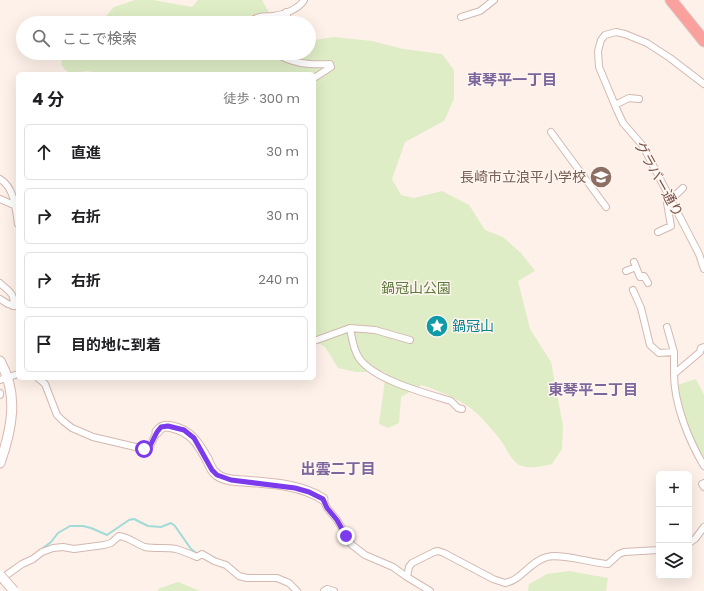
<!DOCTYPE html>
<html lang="ja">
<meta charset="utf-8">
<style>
:root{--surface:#fff;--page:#f2f2f2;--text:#202124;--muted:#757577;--line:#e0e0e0}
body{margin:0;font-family:Poppins,"Noto Sans JP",sans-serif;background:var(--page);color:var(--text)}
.controls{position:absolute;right:12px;bottom:12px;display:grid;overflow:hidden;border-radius:6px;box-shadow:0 4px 16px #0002}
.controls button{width:36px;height:36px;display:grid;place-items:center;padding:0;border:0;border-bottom:1px solid var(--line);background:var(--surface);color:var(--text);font:20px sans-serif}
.stop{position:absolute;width:12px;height:12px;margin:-9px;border:3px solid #7c3aed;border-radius:50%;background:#fff}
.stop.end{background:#7c3aed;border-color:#fff;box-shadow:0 1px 4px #0008}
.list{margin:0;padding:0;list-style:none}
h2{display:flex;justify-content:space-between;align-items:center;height:52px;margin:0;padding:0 16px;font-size:17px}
h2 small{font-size:13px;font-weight:400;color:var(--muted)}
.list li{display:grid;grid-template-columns:26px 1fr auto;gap:12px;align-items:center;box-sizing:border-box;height:56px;margin:0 8px 8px;padding:0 8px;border:1px solid var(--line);border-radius:6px}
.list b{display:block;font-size:15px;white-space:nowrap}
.list em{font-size:13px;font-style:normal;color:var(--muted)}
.icon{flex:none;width:22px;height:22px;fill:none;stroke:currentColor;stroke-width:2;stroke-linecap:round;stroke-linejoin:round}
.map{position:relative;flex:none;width:704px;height:591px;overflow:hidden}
.search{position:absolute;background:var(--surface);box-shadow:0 4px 16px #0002;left:16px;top:16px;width:300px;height:44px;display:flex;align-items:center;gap:10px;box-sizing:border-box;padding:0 14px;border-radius:22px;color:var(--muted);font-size:15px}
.panel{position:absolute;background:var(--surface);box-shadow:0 4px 16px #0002;left:16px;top:72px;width:300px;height:308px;border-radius:6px}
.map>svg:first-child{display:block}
.green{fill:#deedc6}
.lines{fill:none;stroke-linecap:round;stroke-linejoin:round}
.stream{stroke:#a1dbd7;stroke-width:2}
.street-casing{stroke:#d3b8b0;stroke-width:8}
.secondary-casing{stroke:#d9b8b0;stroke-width:11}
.highway-casing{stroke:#dacecc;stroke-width:13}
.street{stroke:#fff;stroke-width:6}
.secondary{stroke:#fff;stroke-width:9}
.highway{stroke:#faa19d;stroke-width:11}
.secondary-bridge-casing{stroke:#d9b8b0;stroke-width:11;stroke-linecap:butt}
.secondary-bridge{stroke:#fff;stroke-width:9}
.route{stroke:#7c3aed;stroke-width:5}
.labels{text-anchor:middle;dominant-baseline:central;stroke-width:3;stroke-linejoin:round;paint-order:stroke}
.education-label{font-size:14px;fill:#785e54;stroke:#fff6f0;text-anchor:end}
.street-label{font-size:14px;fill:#7a514a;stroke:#fff6f0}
.park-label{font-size:14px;fill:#5e7a3e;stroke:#fff6f0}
.culture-label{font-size:14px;fill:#0d838f;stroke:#fff6f0;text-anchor:start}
.neighbourhood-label{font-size:15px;font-weight:bold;fill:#7e669d;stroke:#fff6f0}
</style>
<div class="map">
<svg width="704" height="591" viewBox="0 0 704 591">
<rect width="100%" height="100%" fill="#fef1e9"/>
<path class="green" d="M135 0H153L192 7 198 0H262L269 13 282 23H100L114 7Z
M334 37 372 41 403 49 442 54 454 70V99L444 121 405 142 392 179 401 195 414 198 442 191 469 205 485 230 503 237 521 253 535 271 518 281 530 329 551 362 563 426 562 449 552 464C543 466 531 469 522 466 511 463 506 446 499 438 490 427 480 415 469 407 455 397 438 391 422 385L401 397 399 423 388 428 379 424 386 372H356L338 368 325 347 314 341V74H95L94 72C80 68 69 80 61 64L64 53H309V41Z
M696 379 704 395V460L696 446 681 409 677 385Z
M569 571 608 578 606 591H528L529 584 547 574Z
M178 582 200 591H157L160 588Z"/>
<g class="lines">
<path class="stream" d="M39 551 51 542 58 533 70 526H83L91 528 107 535 129 520 134 519 148 526 161 527 171 523 175 526 191 549 199 555
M3 574 14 566
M248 581H261"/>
<g class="street-casing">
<path id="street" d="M286 12 289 23
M461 17 480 11 494 0
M252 23V21C258 15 266 17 273 16 283 15 299 9 304 0
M275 53C293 64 309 65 330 64L331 67 314 78
M704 84 670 58 647 43 625 34 616 32 605 35 601 40 598 51 599 67 617 110 623 123 643 146 699 254 704 269
M615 105 629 98 639 99
M551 132 606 207
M0 179C14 187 16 209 18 224
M0 199 16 206
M658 232 671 226 667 203 683 188
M634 262 640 277 644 276 648 283
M626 271 636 267
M0 283C8 291 16 294 13 306
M633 290 641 308 650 345 659 353 674 352V374
M0 299 8 304 18 307
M667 327 674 352
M350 328C352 338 353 349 359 358 374 380 425 393 451 401L458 408 462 409
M314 341 350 328 375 330 410 340
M704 347 701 348 700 352 674 374C674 404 689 441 704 466
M38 378 45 384 57 415 63 421 72 428 93 437 144 449 150 446 157 432
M0 380 18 374
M0 393V395
M704 483 702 484 704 487
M323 499 327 508 337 520 352 545 365 555 393 567 407 577 430 591
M689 543 695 539 704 527
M407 577 409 567 412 563 434 552 438 551 444 553 493 579 505 583C522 580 530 561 547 557 560 553 592 563 608 564L619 554 624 552 659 550
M1 579 22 564 33 559 42 552 53 548 63 547 74 549 104 545 111 543 119 536C129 537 136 544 145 547 155 549 166 547 176 549 183 551 190 554 197 557L202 554 214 561 226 565 239 576 247 578H277L289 583 297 591
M324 591 327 589 334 591"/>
</g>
<g class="secondary-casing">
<path id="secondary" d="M0 361C19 394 12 429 0 463
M157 432C161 426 165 425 172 427 191 431 198 443 207 459 209 463 211 469 214 472 218 477 225 479 231 480 260 483 298 482 323 499"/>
</g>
<g class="highway-casing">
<path id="highway" d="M671 0 704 41"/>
</g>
<use href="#street" class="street"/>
<use href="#secondary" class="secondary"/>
<use href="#highway" class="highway"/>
<g class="secondary-bridge-casing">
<path id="secondary-bridge" d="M0 575 14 591"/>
</g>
<use href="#secondary-bridge" class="secondary-bridge"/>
</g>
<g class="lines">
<path class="route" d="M144 449 150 446 157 432 161 427 168 426 184 430 194 438 212 470 217 475 231 480 295 488 309 492 323 499 327 508 337 520 346 536"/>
</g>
<defs>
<g id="school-disc" transform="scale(1.15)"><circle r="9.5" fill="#8d6e63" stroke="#fff6f0"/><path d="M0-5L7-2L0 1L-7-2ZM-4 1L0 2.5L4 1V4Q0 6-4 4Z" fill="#fff"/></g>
<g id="sight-disc" transform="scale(1.15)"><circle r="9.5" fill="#0f9aa8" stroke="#fff6f0"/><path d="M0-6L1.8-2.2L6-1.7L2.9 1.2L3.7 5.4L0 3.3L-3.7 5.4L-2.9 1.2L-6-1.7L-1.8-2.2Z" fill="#fff"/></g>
</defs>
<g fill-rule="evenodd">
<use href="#school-disc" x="601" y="177"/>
<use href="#sight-disc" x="437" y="326"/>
</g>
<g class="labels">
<g class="education-label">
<text x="586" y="177">長崎市立浪平小学校</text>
</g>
<g class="street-label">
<text transform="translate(659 179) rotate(61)">グラバー通り</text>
</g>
<g class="park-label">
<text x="416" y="288">鍋冠山公園</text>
</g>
<g class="culture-label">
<text x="452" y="326">鍋冠山</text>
</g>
<g class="neighbourhood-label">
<text x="512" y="79">東琴平一丁目</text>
<text x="593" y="389">東琴平二丁目</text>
<text x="338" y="468">出雲二丁目</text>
</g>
</g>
</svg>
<div class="controls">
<button>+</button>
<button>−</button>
<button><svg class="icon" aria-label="layers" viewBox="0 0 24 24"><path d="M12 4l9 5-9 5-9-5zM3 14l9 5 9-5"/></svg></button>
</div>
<div class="stop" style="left:144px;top:449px"></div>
<div class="stop end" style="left:346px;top:536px"></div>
<div class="search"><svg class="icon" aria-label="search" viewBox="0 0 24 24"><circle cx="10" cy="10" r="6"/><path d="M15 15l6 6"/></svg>ここで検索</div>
<section class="panel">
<h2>4 分<small>徒歩 · 300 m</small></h2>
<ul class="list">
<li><svg class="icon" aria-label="ahead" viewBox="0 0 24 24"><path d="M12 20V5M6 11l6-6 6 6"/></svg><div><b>直進</b></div><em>30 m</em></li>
<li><svg class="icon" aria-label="right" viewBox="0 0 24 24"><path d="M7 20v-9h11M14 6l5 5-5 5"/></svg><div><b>右折</b></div><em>30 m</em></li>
<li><svg class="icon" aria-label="right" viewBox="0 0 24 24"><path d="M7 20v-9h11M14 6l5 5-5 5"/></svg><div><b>右折</b></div><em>240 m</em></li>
<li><svg class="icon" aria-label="arrive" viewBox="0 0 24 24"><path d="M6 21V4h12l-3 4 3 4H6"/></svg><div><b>目的地に到着</b></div></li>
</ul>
</section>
</div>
